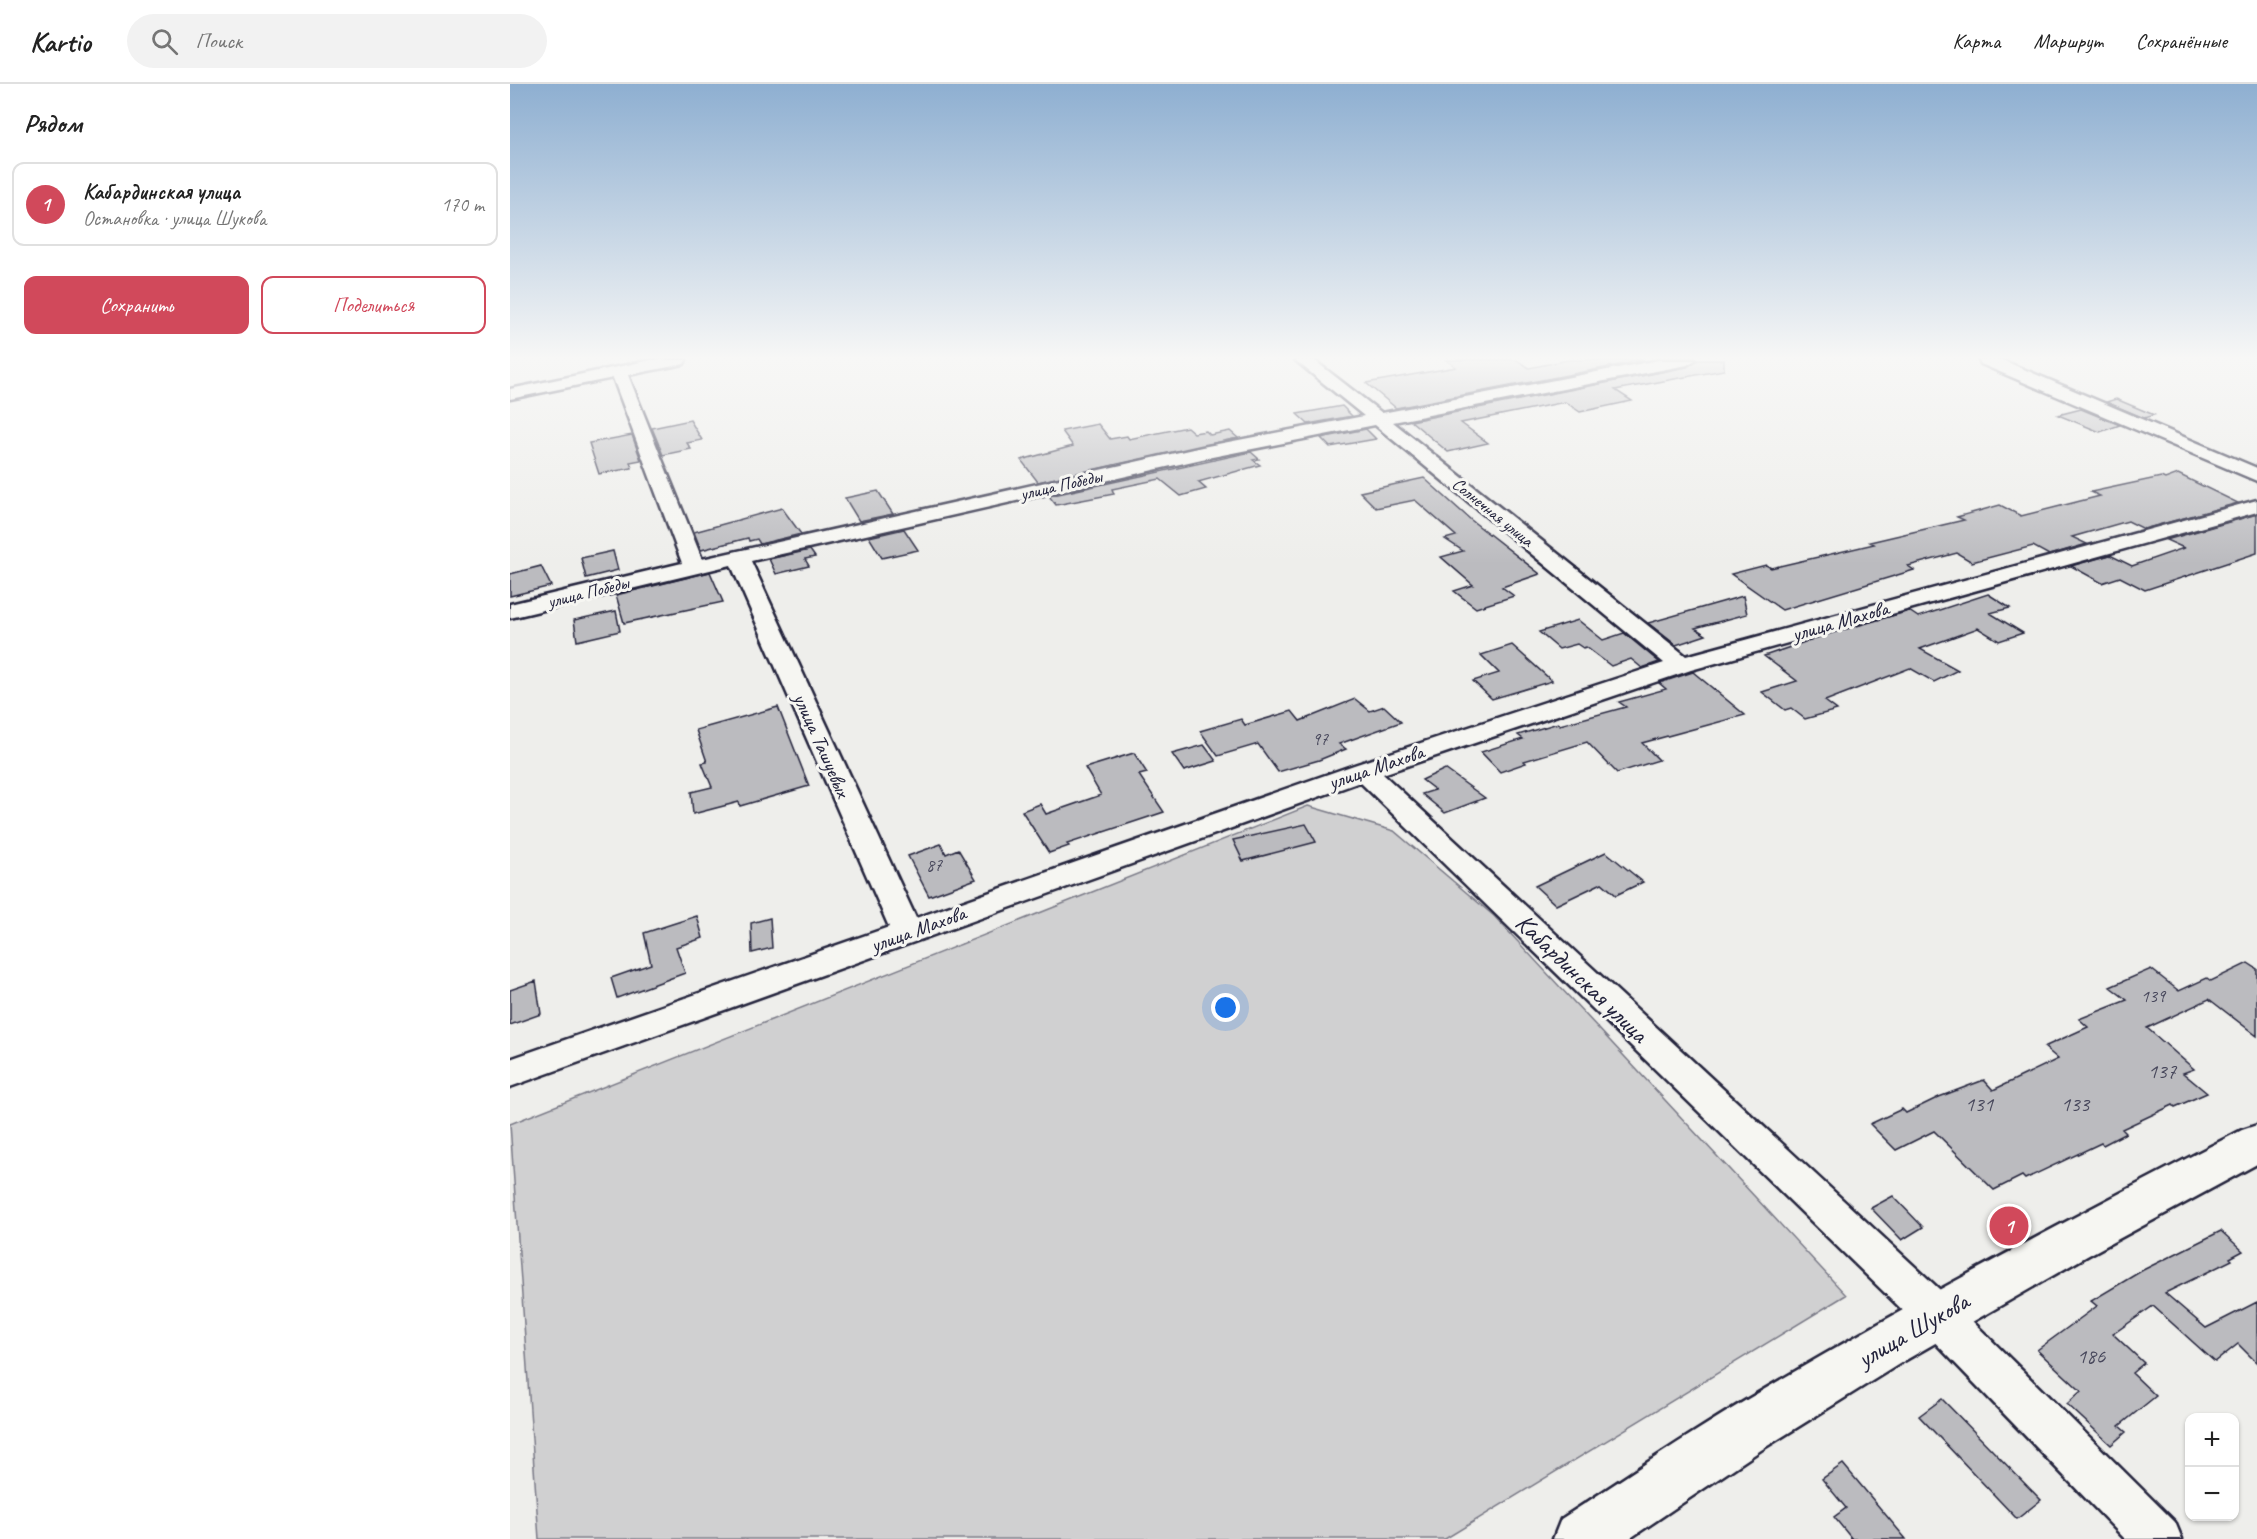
<!DOCTYPE html>
<html lang="ru">
<meta charset="utf-8">
<style>
:root{--surface:#fff;--page:#f2f2f2;--text:#222;--muted:#767676;--line:#e0e0e0;--accent:#d1495b}
body{margin:0;font-family:Caveat,sans-serif;background:var(--page);color:var(--text)}
.controls{position:absolute;right:18px;bottom:18px;display:grid;overflow:hidden;border-radius:12px;box-shadow:0 2px 4px #0004}
.controls button{width:54px;height:54px;display:grid;place-items:center;padding:0;border:0;border-bottom:2px solid var(--line);background:var(--surface);color:var(--text);font:30px sans-serif}
.you{position:absolute;left:716px;top:924px;width:21px;height:21px;margin:-15px;border:4px solid #fff;border-radius:50%;background:#1a73e8;box-shadow:0 0 0 9px #1a73e833}
.badge{display:grid;place-items:center;width:39px;height:39px;border-radius:50%;background:var(--accent);color:#fff;font-size:20px;font-weight:700}
.pin{position:absolute;translate:-50% -50%;border:3px solid #fff;box-shadow:0 2px 6px #0006}
.list{margin:0;padding:0;list-style:none}
h2{display:flex;justify-content:space-between;align-items:center;height:78px;margin:0;padding:0 24px;font-size:26px}
h2 small{font-size:20px;font-weight:400;color:var(--muted)}
.list li{display:grid;grid-template-columns:39px 1fr auto;gap:18px;align-items:center;box-sizing:border-box;height:84px;margin:0 12px 12px;padding:0 12px;border:2px solid var(--line);border-radius:12px}
.list b{display:block;font-size:22px;white-space:nowrap}
.list p{margin:0;font-size:20px;white-space:nowrap;color:var(--muted)}
.list em{font-size:20px;font-style:normal;color:var(--muted)}
.actions{display:flex;gap:12px;padding:18px 24px}
.actions a{flex:1;padding:14px 0;border:2px solid var(--accent);border-radius:12px;text-align:center;font-size:21px;color:var(--accent)}
.actions .main{background:var(--accent);color:#fff}
.icon{flex:none;width:33px;height:33px;fill:none;stroke:currentColor;stroke-width:2;stroke-linecap:round;stroke-linejoin:round}
.map{position:relative;flex:none;width:1747px;height:1455px;overflow:hidden}
header{display:flex;align-items:center;gap:36px;box-sizing:border-box;height:84px;padding:0 30px;background:var(--surface);border-bottom:2px solid var(--line)}
header strong{font-size:28px}
nav{display:flex;gap:33px;margin-inline-start:auto;font-size:21px}
.search{width:420px;height:54px;background:var(--page);display:flex;align-items:center;gap:15px;box-sizing:border-box;padding:0 21px;border-radius:33px;color:var(--muted);font-size:22px}
main{display:flex}
aside{flex:1;background:var(--surface)}
.map>svg:first-child{display:block}
.green{fill:#d0d0d1;stroke:#797986;stroke-width:1.5}
.building{fill:#bbbbbf;stroke:#22223b;stroke-width:1.5}
.lines{fill:none;stroke-linecap:round;stroke-linejoin:round}
.minor-casing{stroke:#22223b;stroke-width:5}
.secondary-casing{stroke:#22223b;stroke-width:5}
.minor{fill:#f6f6f2;fill-rule:evenodd}
.secondary{fill:#f6f6f2;fill-rule:evenodd}
.labels{text-anchor:middle;dominant-baseline:central;stroke-width:6;stroke-linejoin:round;paint-order:stroke}
.far-street-label{font-size:18px;fill:#22223b;stroke:#f6f6f2}
.number-label{font-size:18px;fill:#48485c}
.street-label{font-size:21px;fill:#22223b;stroke:#f6f6f2}
.near-number-label{font-size:21px;fill:#48485c}
.near-street-label{font-size:26px;fill:#22223b;stroke:#f6f6f2}
</style>
<header>
<strong>Kartio</strong>
<div class="search"><svg class="icon" aria-label="search" viewBox="0 0 24 24"><circle cx="10" cy="10" r="6"/><path d="M15 15l6 6"/></svg>Поиск</div>
<nav><a>Карта</a><a>Маршрут</a><a>Сохранённые</a></nav>
</header>
<main>
<aside>
<h2>Рядом<small></small></h2>
<ul class="list">
<li><span class="badge">1</span><div><b>Кабардинская улица</b><p>Остановка · улица Шукова</p></div><em>170 m</em></li>
</ul>
<div class="actions"><a class="main">Сохранить</a><a>Поделиться</a></div>
</aside>
<div class="map">
<svg width="1747" height="1455" viewBox="0 0 1747 1455">
<rect width="100%" height="100%" fill="#eeeeeb"/>
<filter id="ink" filterUnits="userSpaceOnUse"><feTurbulence type="fractalNoise" baseFrequency=".0167" numOctaves="2"/><feDisplacementMap in="SourceGraphic" scale="12" xChannelSelector="R" yChannelSelector="G"/><feConvolveMatrix kernelMatrix="1 2 1 2 8 2 1 2 1" color-interpolation-filters="sRGB"/></filter>
<g filter="url(#ink)">
<path class="green" d="M798 722 884 747 984 832 1336 1211 935 1455H29L0 1040Z"/>
<path class="building" d="M936 276H1007L1019 284 1058 276H1135L886 324 856 299 946 283Z
M1187 276H1214V286L1105 306 1122 317 1070 328 1055 318 951 339 978 359 938 368 901 337 1177 283Z
M1606 315 1644 331 1634 334 1596 318Z
M832 322 842 332 798 340 787 330Z
M1571 325 1610 341 1590 348 1548 331Z
M180 336 192 356 177 359 181 365 153 371 142 344Z
M588 340 600 355 617 352 619 355 677 343 684 349 696 347 700 351 720 347 728 354 528 398 511 376 563 362 552 347Z
M856 345 866 355 820 363 811 354Z
M122 351 131 376 120 378 122 384 89 390 79 359Z
M741 368 749 375 743 376 750 381 688 398 696 405 671 412 650 395 602 405 604 410 546 421 539 412Z
M1668 390 1728 419 1634 445 1618 437 1562 453 1577 460 1539 471 1523 462 1462 478 1447 469 1398 482 1404 486 1272 526 1221 490 1256 481 1261 484 1364 460 1360 458 1454 436 1447 433 1490 421 1511 432 1590 412 1581 408 1651 393 1655 395Z
M914 394 961 436 1030 490 992 503 1004 512 966 524 944 507 963 501 931 473 953 467 935 455 946 452 905 416 866 424 850 408Z
M368 407 383 430 349 437 335 414Z
M272 424 291 450 250 460 247 455 239 457 238 454 191 466 184 448Z
M1747 430V469L1635 506 1610 493 1592 499 1561 482 1600 471 1622 482 1674 464 1656 456Z
M394 445 408 466 372 474 359 453Z
M300 466 305 473 295 475 299 482 266 490 259 475Z
M103 467 108 486 76 494 71 474Z
M31 482 41 502 0 512V490Z
M200 488 213 518 114 539 106 511Z
M1478 510 1500 524 1480 529 1513 549 1489 557 1468 544 1410 565 1448 586 1424 598 1400 584 1315 617 1327 626 1295 635 1281 624 1275 626 1252 608 1287 597 1254 572 1315 551 1399 527 1408 533Z
M1233 512 1237 530 1185 544 1196 551 1166 561 1138 539Z
M106 527 110 547 67 557 64 536Z
M1068 536 1093 556 1114 549 1149 578 1132 584 1121 575 1101 582 1076 563 1073 564 1067 560 1049 565 1029 548Z
M1002 561 1042 597 982 615 963 597 989 589 971 571Z
M1183 588 1235 631 1132 659 1149 676 1107 689 1077 658 1014 677 1016 679 990 688 971 668 1013 655 1008 651 1048 639 1050 641 1116 623 1109 618 1156 605 1149 599Z
M845 615 860 627 874 622 891 638 829 660 836 665 809 676 768 688 748 660 708 672 690 647 731 635 735 641 782 627 790 637Z
M268 623 299 702 230 722 229 718 183 730 181 708 202 703 192 679 197 678 186 646Z
M694 661 706 677 674 687 662 670Z
M624 669 637 689 629 691 654 728 557 760 559 762 539 769 512 727 530 720 536 730 591 711 575 684Z
M935 685 975 714 935 729 912 710 925 706 912 696Z
M796 740 806 758 733 777 723 756Z
M431 760 436 770 448 765 466 795 419 812 398 772Z
M1096 768 1133 798 1106 811 1092 799 1046 821 1025 802Z
M187 832 193 854 166 863 175 889 107 914 101 894 141 880 134 849Z
M260 834 262 864 242 869 241 839Z
M1738 879 1747 885V952L1699 915 1637 944 1684 985 1673 989 1697 1009 1665 1023 1663 1021 1612 1045 1616 1049 1593 1061 1591 1059 1515 1095 1512 1092 1484 1106 1424 1047 1386 1066 1360 1040 1392 1025 1396 1029 1429 1013 1474 996 1483 1006 1548 975 1534 963 1578 943 1569 935 1617 916 1600 903 1641 885 1669 907 1697 894 1701 897Z
M26 897 31 930 0 941V906Z
M1383 1112 1413 1143 1392 1156 1361 1124Z
M1711 1147 1733 1167 1720 1174 1722 1176 1655 1209 1696 1244 1747 1218V1279L1728 1260 1705 1278 1643 1222 1603 1250 1634 1279 1622 1289 1646 1312 1609 1342 1616 1348 1601 1361 1557 1320 1571 1307 1527 1266 1587 1222 1581 1217 1633 1186Z
M1432 1315 1531 1416 1507 1435 1409 1332Z
M1333 1380 1396 1455H1342L1324 1433 1336 1424 1312 1395Z"/>
<g class="lines">
<g class="minor-casing">
<path id="minor" d="M141 276H176L174 280 118 291 192 475 692 363 854 332 785 276H804L872 329 1149 276H1185L1177 281 883 338 1176 572 1747 416V428L1181 586 873 690 1442 1217 1665 1438 1672 1455H1615L1412 1245 850 698 0 1003V975L379 843 221 481 0 534V520L172 479 103 294 0 315V305ZM865 341 1154 579 844 681 406 834 241 477 692 375Z
M1469 276H1492L1747 384V397L1471 280Z"/>
</g>
<g class="secondary-casing">
<path id="secondary" d="M1747 1041V1080L1577 1172 1394 1277 1251 1366 1119 1455H1043L1051 1435C1113 1395 1174 1353 1238 1315 1399 1219 1565 1132 1732 1046Z"/>
</g>
<use href="#minor" class="minor"/>
<use href="#secondary" class="secondary"/>
</g>
</g>
<linearGradient id="sky" x2="0" y2="1"><stop stop-color="#8eafd1"/><stop offset="0.57" stop-color="#f7f7f6"/><stop offset="1" stop-color="#f7f7f6" stop-opacity="0"/></linearGradient>
<rect width="1747" height="480" fill="url(#sky)"/>
<g class="labels">
<g class="far-street-label">
<text transform="translate(551 401) rotate(-13)">улица Победы</text>
<text transform="translate(983 428) rotate(39)">Солнечная улица</text>
<text transform="translate(78 508) rotate(-14)">улица Победы</text>
</g>
<g class="number-label">
<text x="810" y="655">97</text>
<text x="424" y="781">87</text>
<text x="1643" y="912">139</text>
</g>
<g class="street-label">
<text transform="translate(1330 537) rotate(-16)">улица Махова</text>
<text transform="translate(312 661) rotate(66)">улица Ташуевых</text>
<text transform="translate(866 683) rotate(-19)">улица Махова</text>
<text transform="translate(408 845) rotate(-20)">улица Махова</text>
</g>
<g class="near-number-label">
<text x="1652" y="987">137</text>
<text x="1469" y="1020">131</text>
<text x="1565" y="1020">133</text>
<text x="1581" y="1272">186</text>
</g>
<g class="near-street-label">
<text transform="translate(1072 894) rotate(44)">Кабардинская улица</text>
<text transform="translate(1403 1246) rotate(-30)">улица Шукова</text>
</g>
</g>
</svg>
<div class="controls">
<button>+</button>
<button>−</button>
</div>
<div class="you"></div>
<div class="pin badge" style="left:1499px;top:1142px">1</div>
</div>
</main>
